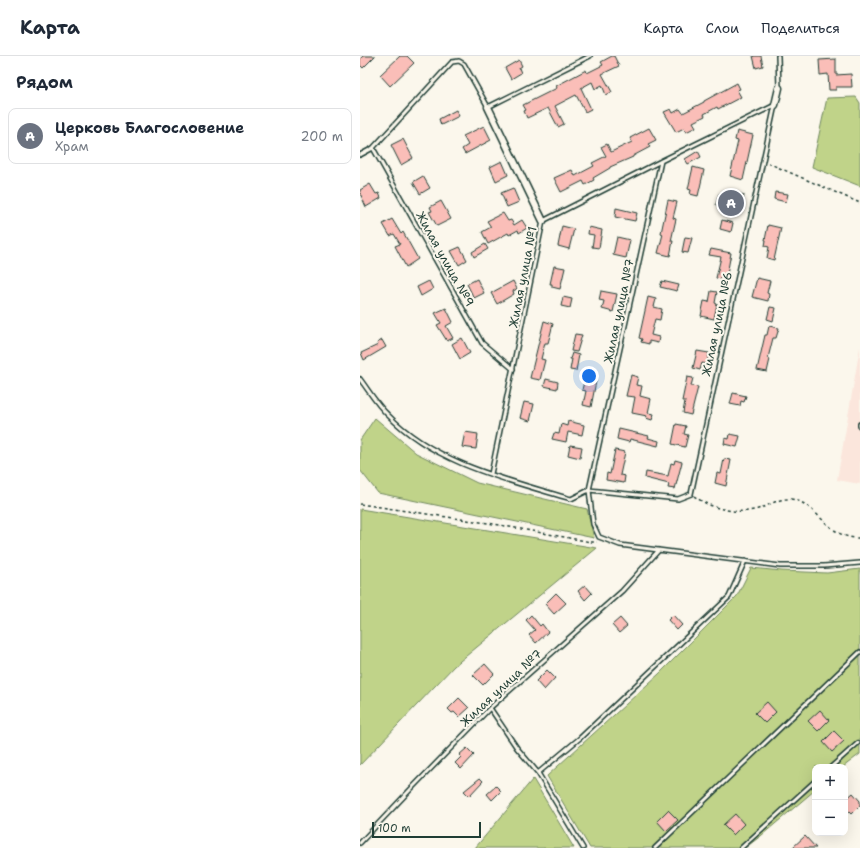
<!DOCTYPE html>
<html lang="ru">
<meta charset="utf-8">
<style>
:root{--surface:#fff;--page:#f2f2f3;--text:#1f2937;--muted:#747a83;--line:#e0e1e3;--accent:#b45309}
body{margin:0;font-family:"Shantell Sans",sans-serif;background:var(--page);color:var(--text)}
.controls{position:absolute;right:12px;bottom:12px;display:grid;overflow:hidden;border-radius:8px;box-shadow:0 4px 16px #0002}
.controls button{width:36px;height:36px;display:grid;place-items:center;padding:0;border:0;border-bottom:1px solid var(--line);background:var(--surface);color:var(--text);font:20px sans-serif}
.scale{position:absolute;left:12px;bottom:10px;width:109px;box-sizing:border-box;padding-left:4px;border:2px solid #1f3d34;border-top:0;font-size:11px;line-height:14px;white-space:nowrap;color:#1f3d34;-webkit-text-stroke:3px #fbf7ec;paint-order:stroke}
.you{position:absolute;left:229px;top:320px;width:14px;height:14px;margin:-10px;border:3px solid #fff;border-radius:50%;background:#1a73e8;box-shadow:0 0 0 6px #1a73e833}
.badge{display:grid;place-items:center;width:26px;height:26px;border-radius:50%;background:var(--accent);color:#fff;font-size:13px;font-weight:700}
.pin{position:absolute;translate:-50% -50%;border:2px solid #fff;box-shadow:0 1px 4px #0006}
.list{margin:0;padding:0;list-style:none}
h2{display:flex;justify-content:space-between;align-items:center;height:52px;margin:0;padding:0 16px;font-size:17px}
h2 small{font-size:13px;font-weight:400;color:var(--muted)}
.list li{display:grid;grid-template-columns:26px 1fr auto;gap:12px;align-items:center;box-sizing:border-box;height:56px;margin:0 8px 8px;padding:0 8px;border:1px solid var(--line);border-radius:8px}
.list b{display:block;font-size:15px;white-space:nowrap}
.list p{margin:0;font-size:13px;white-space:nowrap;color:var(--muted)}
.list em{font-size:13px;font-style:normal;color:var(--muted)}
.map{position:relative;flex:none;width:500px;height:792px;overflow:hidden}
header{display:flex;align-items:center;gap:24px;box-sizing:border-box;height:56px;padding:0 20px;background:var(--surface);border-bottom:1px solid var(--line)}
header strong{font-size:19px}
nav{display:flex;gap:22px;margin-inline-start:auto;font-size:14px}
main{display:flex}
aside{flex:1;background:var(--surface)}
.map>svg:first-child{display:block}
.built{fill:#fbe6dc}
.green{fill:#c0d389;stroke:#70885e}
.building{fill:#fabeb8;stroke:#1f3d34}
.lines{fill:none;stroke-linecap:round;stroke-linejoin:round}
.lane-casing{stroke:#1f3d34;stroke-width:6}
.street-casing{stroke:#1f3d34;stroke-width:9}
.path{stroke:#1f3d34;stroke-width:1.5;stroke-dasharray:3 3;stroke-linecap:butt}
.lane{stroke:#fbf7ec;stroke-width:3}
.street{stroke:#fbf7ec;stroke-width:6}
.labels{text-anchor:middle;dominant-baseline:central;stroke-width:4;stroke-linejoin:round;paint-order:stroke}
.street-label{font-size:12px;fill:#1f3d34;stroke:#fbf7ec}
</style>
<header>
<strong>Карта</strong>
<nav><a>Карта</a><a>Слои</a><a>Поделиться</a></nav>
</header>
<main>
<aside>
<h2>Рядом<small></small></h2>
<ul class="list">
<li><span class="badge" style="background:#6b7280">A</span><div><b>Церковь Благословение</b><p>Храм</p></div><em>200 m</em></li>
</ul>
</aside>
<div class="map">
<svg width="500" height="792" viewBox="0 0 500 792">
<rect width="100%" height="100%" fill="#fbf7ec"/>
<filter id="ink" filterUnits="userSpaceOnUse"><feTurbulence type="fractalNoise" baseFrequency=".025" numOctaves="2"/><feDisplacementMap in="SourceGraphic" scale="8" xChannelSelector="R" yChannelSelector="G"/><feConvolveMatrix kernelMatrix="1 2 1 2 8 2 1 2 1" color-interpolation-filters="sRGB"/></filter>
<g filter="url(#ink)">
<path class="built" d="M500 291V428L477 424Z"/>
<path class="green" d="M496 41 500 47V130L452 111 467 42Z
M15 362 56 397 117 427 227 453 234 482 18 437 0 414V384Z
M0 453 237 492 94 610 0 709Z
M391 512 422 515 467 517 500 513V698L483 711H455V734L402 779 385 792H230L187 720 299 618 377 540Z
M173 723 214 792H115Z"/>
<path class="building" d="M3 0H15L3 12 0 9V3Z
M40 0H47L54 7 30 30 20 19Z
M252 0H254L259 10 242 18 252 36 246 39 242 29 235 33 232 26 221 32 231 53 225 56 216 39 195 50 204 68 198 71 188 52 167 62 164 55 166 54 163 49 197 32 196 30 226 14 227 17 243 9 241 6Z
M393 0H401L403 10 396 12Z
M476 3V19L491 18 492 31H476V34H469L468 18 460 19 459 4Z
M159 4 162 10 159 12 161 17 151 23 145 12Z
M377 27 380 33 377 34 381 41 358 53 357 51 344 58 345 60 333 66 336 71 326 76 324 72 316 76 304 56 311 53 313 57 320 53 323 57 344 46V45Z
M96 54 99 60 81 69 79 63Z
M124 70 131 84 105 98 102 93 108 89 103 80Z
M289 72 296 84 288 88 290 91 273 100V101L250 111V112L233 122 234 124 225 129 223 125 201 136 194 122 212 114 215 120 234 110 232 107 246 100 241 91 247 88 251 96 272 86 270 82Z
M377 75 393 79 383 124 370 120 378 85 375 84Z
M43 83 53 102 41 109 31 89Z
M338 95 341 101 328 108 325 103Z
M142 105 148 119 136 125 130 111Z
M333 111 344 114 338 140 330 138 331 134 328 133Z
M63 120 70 132 60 138 53 126Z
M10 128 16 138 19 137 21 142 6 151 0 137V134Z
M153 132 159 146 147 151 141 137Z
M415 136 428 138 426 146 414 143Z
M377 137 384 139 381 154 356 149 359 138 364 139V141L376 143Z
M308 144 317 146 313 162 316 163 311 185H313L310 200 298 197 303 178 301 177Z
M81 145 91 163 77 170 69 156 72 155 70 151Z
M256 152 277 157 275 165 255 161Z
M143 157 148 165 151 164 154 169 162 164 167 172 159 177 158 174 149 179 148 177 128 188 122 176 131 171 127 165Z
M32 163 41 178 43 176 58 203 46 211 35 190 40 188 34 178 30 180 23 168Z
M362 164 373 167 371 176 360 173Z
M408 169 421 172 414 204 407 202 409 191 405 190 406 184H405Z
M202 170 214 173 209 193 198 190Z
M229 171 242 174 239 192 232 191 234 179 228 178Z
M257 181 270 184 266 202 253 199Z
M325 181 332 182 328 197 322 196Z
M125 188 128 193 114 201 112 196Z
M100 191 107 204 99 209 91 195Z
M351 193 371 197 366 224 356 222 361 201 349 199Z
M194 210 205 212 200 233 192 231V228H190Z
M397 222 410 225 407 237 409 238 408 245 392 241Z
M117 223 124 237 114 242 107 228Z
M69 225 73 233 61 240 57 231Z
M153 225 157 233 153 235 154 238 137 248 131 237Z
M302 225 319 229 317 235 300 231Z
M241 235 257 238 253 256 242 253 244 245 239 244Z
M351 235 357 236 355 247 357 248 354 263 341 260 344 245 349 246Z
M203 241 212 243 210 252 201 250Z
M288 241 296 243 294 251 302 253 300 264 295 263 291 279 299 281 298 287 289 285V288L281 286 282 283 279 282Z
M410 251 416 252 413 265 407 263Z
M86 252 93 266 86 270 93 282 87 285 77 269 81 267 75 257Z
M184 265 193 268 188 287H185L181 303 185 304 180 324 170 322Z
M409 270 419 272 416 282H413L408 302 410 303 407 316 397 314 405 279H407Z
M215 278 222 279 217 296 211 295Z
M102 282 110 297 100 303 92 288Z
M22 284 26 291 4 304 1 297 18 289 17 287Z
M337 295 349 297 347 308 342 307 340 314 333 312Z
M212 297 219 299 216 315 210 314 212 303H210Z
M226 317 237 320 231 351 223 349 226 335 222 334Z
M271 319 278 321 276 329 282 330 280 340 291 343 288 357 294 358 292 364 286 362 287 360 272 357 275 341 266 340Z
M327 321 333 322 331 330 338 331 331 359 323 357 325 345H322Z
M186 323 198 326 197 333 184 330Z
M373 337 386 340 384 346 381 345 380 350 370 348Z
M164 346 174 348 170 365 160 362Z
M208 365 224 369 222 379 208 376 206 386 192 383 194 377 199 378 201 368 207 370Z
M316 368 326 370 324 378 328 379 325 391 312 388Z
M259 373 289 380 288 382 299 385 298 390 270 383 269 386 257 383Z
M105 376 118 378 116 393 102 391Z
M370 378 380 380 377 391 364 388 365 382 369 383Z
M210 389 222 391 220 402 208 399Z
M255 394 265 396 260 419 265 420 264 427 246 424 247 417 250 418Z
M364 403 371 404 366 430 355 427 357 417 361 418Z
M315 404 322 406 315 433 308 432 309 428 285 422 286 416 308 420 311 407 314 408Z
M225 529 232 537 225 544 218 535Z
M196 537 206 547 194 558 185 548Z
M171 559 180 570 182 568 188 576 176 587 169 579 175 574 166 564Z
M313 559 322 569 317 574 308 564Z
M260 562 267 570 259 577 252 569Z
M125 608 134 618 123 629 113 619Z
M187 614 195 622 184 634 176 625Z
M99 642 109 652 99 661 94 656 92 657 88 653Z
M407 646 416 656 405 667 395 657Z
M460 654 469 664 458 675 448 665Z
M474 675 484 685 472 696 463 686Z
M107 692 114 699 101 713 95 707 101 701 99 699Z
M120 722 123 725 109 740 104 735Z
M136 730 141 735 132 744 127 738Z
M493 737 500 745V749L491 758 485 752V744Z
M308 754 318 764 306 775 297 765Z
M375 758 384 768 373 779 363 769Z
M445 780 456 792H432Z"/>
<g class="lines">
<g class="lane-casing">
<path id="lane" d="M418 0 419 32
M13 92 122 287 153 313
M0 99 13 92 92 6 99 5 104 8 128 51 230 0
M301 105 229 434 233 468 239 481 260 489 420 510H464L500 507
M0 323C9 335 17 349 28 359 75 408 148 424 211 443L229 434
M500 370V368
M131 418 183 165 301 105 415 49
M229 434 318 443 331 438 415 49
M130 652 157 692 178 717 223 792
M471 711 498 687
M178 717 220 682 369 541 385 505
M0 787 50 734 130 652 262 535 299 494
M295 792 500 596
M381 792 455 725"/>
</g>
<g class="street-casing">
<path id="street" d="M415 49 419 32
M128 51 183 165"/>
</g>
<path class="path" d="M408 107 500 147
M334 440C351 453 377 459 398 453 409 450 418 442 430 443 456 445 468 484 500 482
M0 448 134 468 231 486H237"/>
<use href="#lane" class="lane"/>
<use href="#street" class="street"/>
</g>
</g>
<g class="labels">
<g class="street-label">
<text transform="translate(85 203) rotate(61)">Жилая улица №9</text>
<text transform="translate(163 221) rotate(-79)">Жилая улица №1</text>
<text transform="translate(259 255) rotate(-78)">Жилая улица №7</text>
<text transform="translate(357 268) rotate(-78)">Жилая улица №6</text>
<text transform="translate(141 632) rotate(-43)">Жилая улица №7</text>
</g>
</g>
</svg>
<div class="controls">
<button>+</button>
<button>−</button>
</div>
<div class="scale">100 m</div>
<div class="you"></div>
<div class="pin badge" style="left:371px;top:147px;background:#6b7280">A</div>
</div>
</main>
